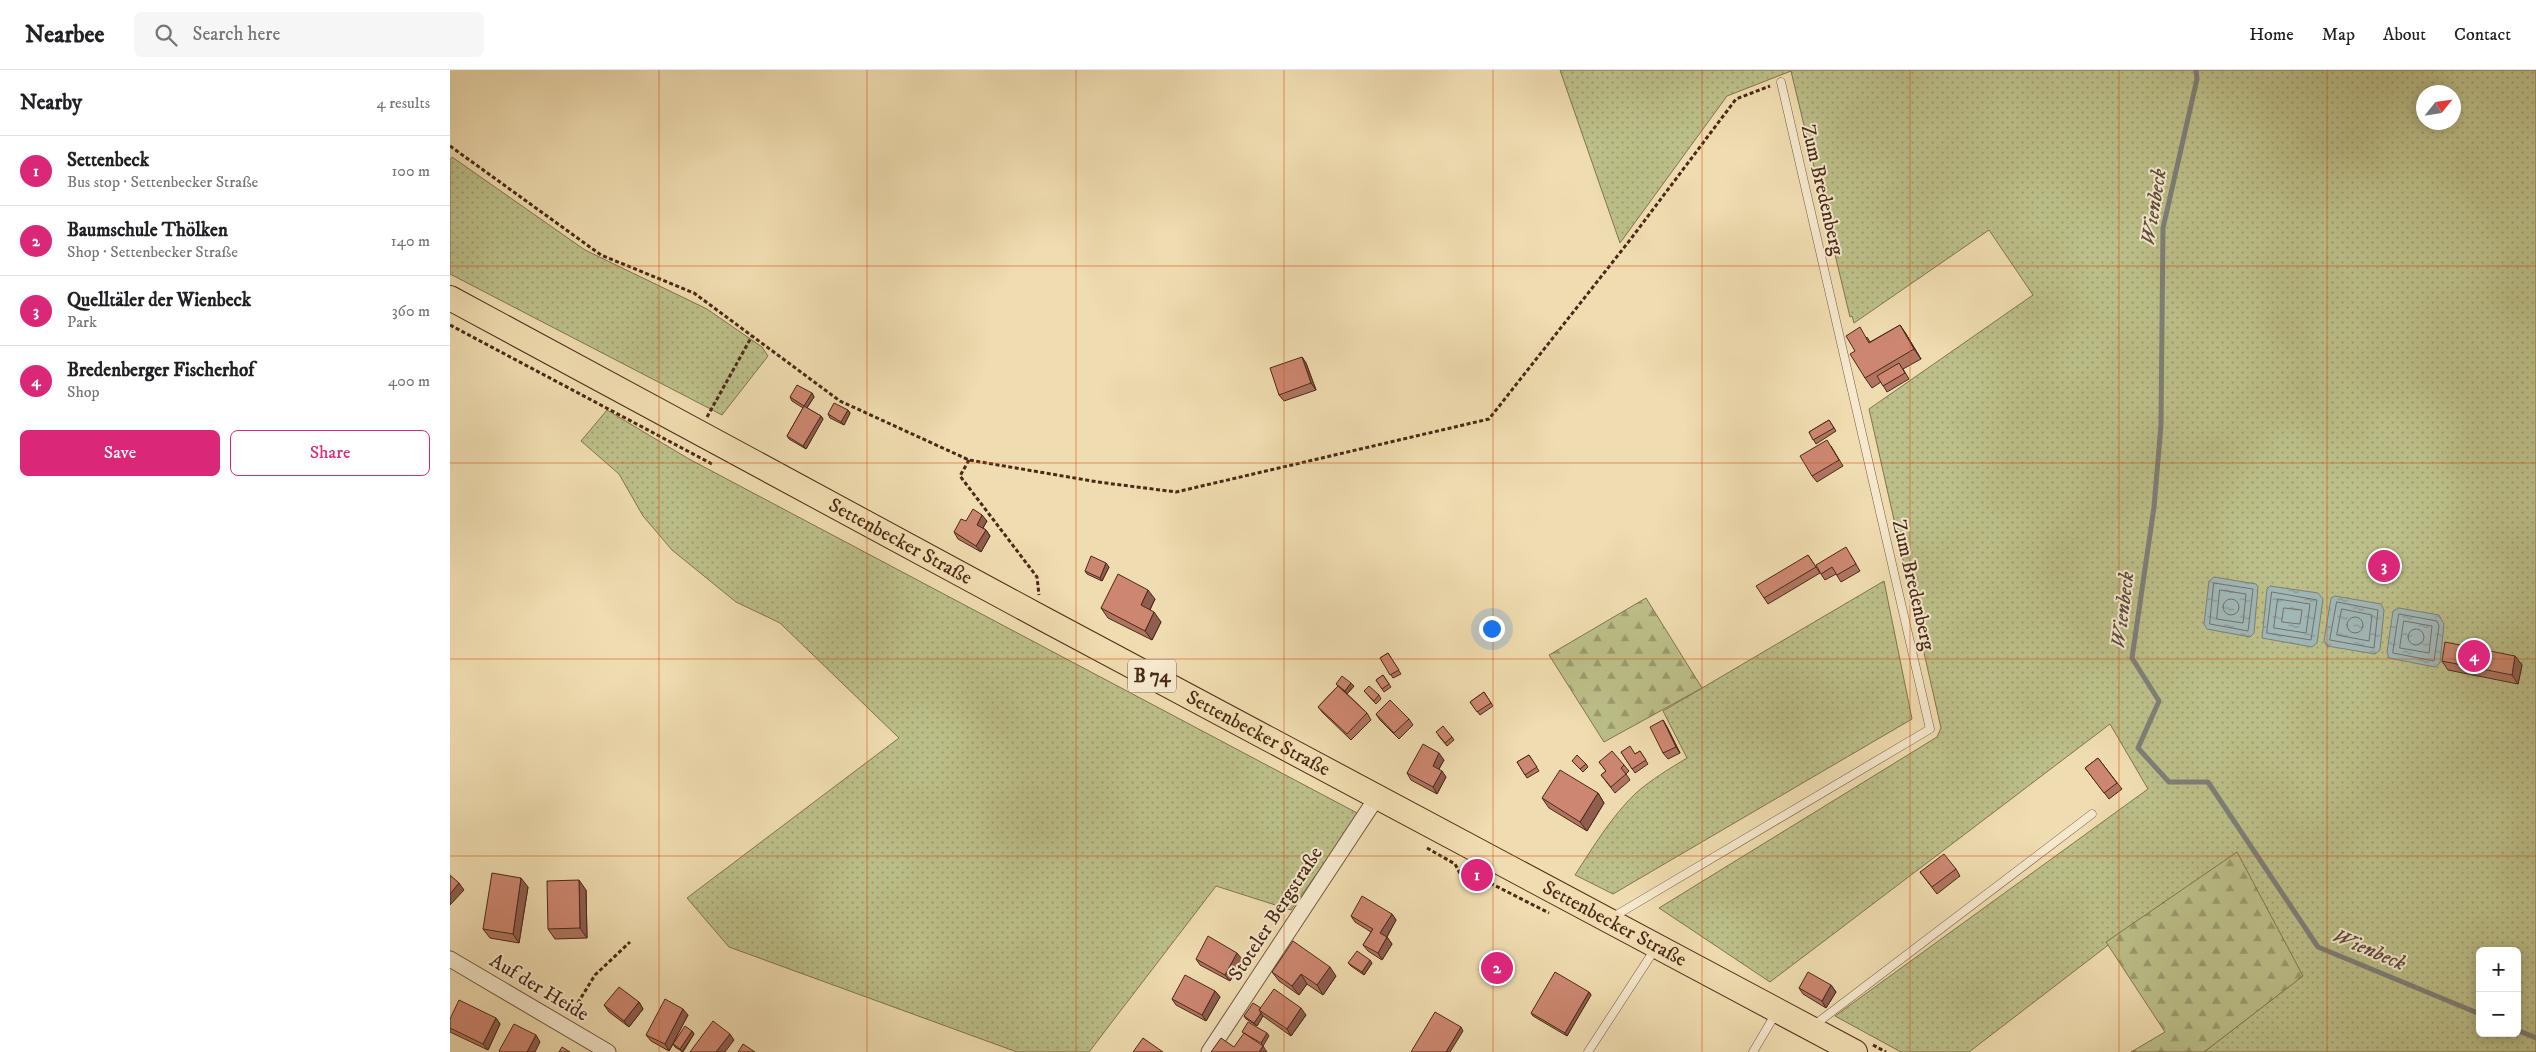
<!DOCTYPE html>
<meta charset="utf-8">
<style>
:root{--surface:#fff;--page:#f6f6f6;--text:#202124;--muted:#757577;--line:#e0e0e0;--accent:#db2777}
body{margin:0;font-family:"IM FELL DW Pica",serif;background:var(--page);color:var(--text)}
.controls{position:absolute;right:15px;bottom:15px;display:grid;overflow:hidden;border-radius:8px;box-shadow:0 2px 12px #0003}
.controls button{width:45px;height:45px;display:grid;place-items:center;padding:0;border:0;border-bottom:1px solid var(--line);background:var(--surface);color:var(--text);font:25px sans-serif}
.compass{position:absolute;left:1966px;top:15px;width:45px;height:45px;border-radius:50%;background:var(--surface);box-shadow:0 2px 12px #0003;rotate:60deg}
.you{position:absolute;left:1041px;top:558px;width:18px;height:18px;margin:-12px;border:4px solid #fff;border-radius:50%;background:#1a73e8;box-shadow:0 0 0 8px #1a73e833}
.badge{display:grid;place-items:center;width:32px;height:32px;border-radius:50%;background:var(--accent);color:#fff;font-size:16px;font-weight:700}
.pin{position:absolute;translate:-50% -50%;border:2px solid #fff;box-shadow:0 1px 5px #0006}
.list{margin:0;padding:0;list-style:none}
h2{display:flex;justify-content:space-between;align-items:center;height:65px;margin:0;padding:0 20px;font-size:21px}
h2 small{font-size:16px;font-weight:400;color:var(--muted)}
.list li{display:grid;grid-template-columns:32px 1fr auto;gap:15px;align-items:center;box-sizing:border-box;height:70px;padding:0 20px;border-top:1px solid var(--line)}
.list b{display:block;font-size:19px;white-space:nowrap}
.list p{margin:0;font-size:16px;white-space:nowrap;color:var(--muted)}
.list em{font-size:16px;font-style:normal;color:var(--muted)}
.actions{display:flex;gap:10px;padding:15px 20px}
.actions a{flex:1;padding:11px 0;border:1px solid var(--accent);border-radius:8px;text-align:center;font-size:18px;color:var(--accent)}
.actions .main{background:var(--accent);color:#fff}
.icon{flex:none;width:28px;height:28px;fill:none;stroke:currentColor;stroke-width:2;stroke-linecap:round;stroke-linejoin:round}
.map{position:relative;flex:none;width:2086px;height:982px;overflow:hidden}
header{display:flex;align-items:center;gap:30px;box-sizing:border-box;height:70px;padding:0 25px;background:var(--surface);border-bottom:1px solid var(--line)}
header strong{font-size:24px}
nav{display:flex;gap:28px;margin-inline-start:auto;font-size:18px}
.search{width:350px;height:45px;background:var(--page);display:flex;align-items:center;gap:12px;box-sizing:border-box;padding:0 18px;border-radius:8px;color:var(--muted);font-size:19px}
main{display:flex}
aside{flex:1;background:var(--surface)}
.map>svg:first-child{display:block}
.green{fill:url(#green-dots);stroke:#837450;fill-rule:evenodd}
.forest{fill:url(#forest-firs);stroke:#837450}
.water{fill:url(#water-ripples);stroke:#7e7f78}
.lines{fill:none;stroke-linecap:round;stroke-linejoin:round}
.shore{stroke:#757068;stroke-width:1}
.stream{stroke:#7e7f78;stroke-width:5}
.service-casing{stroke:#73563e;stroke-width:9}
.minor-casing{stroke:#73563e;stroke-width:17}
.primary-casing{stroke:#4a2918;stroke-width:26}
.path{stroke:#4a2918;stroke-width:3;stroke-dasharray:4 2.5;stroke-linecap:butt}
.service{stroke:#f5e8cc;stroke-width:8}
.minor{stroke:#f5e8cc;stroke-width:15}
.primary{stroke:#efdcb0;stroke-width:24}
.wall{fill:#b07461;stroke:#4a2918}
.shaded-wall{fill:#905e4f;stroke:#4a2918}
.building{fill:#cd8771;stroke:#4a2918}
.grid{fill:none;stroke:#d0520e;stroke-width:1;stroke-opacity:0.55}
.labels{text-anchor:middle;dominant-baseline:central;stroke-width:4;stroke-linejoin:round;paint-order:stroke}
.shield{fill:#f5e8cc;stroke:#7d624e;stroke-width:1}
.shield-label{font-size:19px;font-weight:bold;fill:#4a2918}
.street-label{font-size:20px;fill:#4a2918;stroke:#f5e8cc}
.water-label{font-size:21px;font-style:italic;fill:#604d40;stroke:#f5e8cc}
</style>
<header>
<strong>Nearbee</strong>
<div class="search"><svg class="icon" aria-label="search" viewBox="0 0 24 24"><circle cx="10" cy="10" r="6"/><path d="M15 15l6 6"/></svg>Search here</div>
<nav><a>Home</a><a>Map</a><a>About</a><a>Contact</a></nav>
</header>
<main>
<aside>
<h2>Nearby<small>4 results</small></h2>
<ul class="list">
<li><span class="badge">1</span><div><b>Settenbeck</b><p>Bus stop · Settenbecker Straße</p></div><em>100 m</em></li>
<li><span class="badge">2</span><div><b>Baumschule Thölken</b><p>Shop · Settenbecker Straße</p></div><em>140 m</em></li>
<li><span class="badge">3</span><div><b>Quelltäler der Wienbeck</b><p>Park</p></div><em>360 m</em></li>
<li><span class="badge">4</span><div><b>Bredenberger Fischerhof</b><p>Shop</p></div><em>400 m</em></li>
</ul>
<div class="actions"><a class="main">Save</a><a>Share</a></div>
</aside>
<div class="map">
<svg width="2086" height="982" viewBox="0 0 2086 982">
<defs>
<pattern id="green-dots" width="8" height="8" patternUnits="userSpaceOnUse" patternTransform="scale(1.25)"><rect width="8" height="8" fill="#bcbf89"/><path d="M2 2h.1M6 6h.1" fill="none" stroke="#9b9b6f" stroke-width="1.8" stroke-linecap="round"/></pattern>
<pattern id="forest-firs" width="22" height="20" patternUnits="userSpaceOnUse" patternTransform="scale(1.25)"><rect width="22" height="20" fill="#bcbf89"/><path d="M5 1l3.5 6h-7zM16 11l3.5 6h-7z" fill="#9b9b6f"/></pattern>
<pattern id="water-ripples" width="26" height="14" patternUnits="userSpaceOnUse" patternTransform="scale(1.25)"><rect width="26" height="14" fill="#a0b8b8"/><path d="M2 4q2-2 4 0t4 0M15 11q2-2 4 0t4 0" fill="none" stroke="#849695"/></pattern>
</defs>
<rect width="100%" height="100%" fill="#efdcb0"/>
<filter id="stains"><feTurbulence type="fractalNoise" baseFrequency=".004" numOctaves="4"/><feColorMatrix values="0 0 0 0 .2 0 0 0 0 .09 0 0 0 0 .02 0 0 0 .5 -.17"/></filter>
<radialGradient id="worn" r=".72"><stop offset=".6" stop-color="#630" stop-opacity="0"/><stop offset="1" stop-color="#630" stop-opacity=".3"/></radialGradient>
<path class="green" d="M1110 0H2086V982H1754L1852 906 1713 833 1519 982H1451L1385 946 1698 719 1660 654 1320 912 1209 838 1487 667 1491 658 1419 339 1583 225 1539 160 1404 253 1402 246 1400 247 1341 1 1277 26 1170 173ZM1974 22H2004V52H1974ZM2030 881H2067V963H2030Z
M2 87 135 180 257 239 312 277 318 286 272 345 0 204V90Z
M157 340 239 389 909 744 841 840 766 816 639 982H567L279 877 237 828 449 668 330 553 286 532 222 480 193 446 169 404 131 371Z
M1434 511 1462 649 1163 824 1125 805C1143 777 1162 746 1186 723 1202 709 1219 699 1237 688L1213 641Z"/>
<path class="forest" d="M1196 528 1252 618 1154 672 1099 585Z
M1787 782 1853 906 1754 982H1681L1715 962 1656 872Z"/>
<path class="water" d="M1764 507 1806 514 1808 517 1804 563 1800 567 1757 559 1754 554 1759 511Z
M1820 516 1868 523 1873 529 1867 573 1862 577 1812 568 1817 519Z
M1885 526 1931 534 1934 540 1930 580 1925 584 1877 576 1874 571 1881 528Z
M1949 538 1989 545 1994 554 1990 593 1985 597 1939 588 1937 582 1943 541Z"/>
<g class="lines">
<path class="shore" d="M1764 513 1803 519 1798 561 1760 554Z
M1770 520 1796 524 1793 553 1767 549Z
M1822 522 1867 530 1861 570 1817 563Z
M1828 529 1860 534 1856 563 1824 558Z
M1773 537a8 8 0 1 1 16 0a8 8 0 1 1-16 0Z
M1887 532 1928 540 1924 578 1880 570Z
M1834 538 1852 540 1850 554 1832 552Z
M1892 539 1922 545 1919 571 1887 565Z
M1949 544 1987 551 1989 556 1984 591 1943 583Z
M1897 555a8 8 0 1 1 16 0a8 8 0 1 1-16 0Z
M1954 551 1982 556 1979 583 1950 578Z
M1958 567a8 8 0 1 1 16 0a8 8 0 1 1-16 0Z"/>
<path class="stream" d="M1746 0 1747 9 1713 158 1711 355 1704 437 1682 588 1709 631 1688 678 1719 712H1758L1868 877 2030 944
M2067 960 2086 968"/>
<g class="service-casing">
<path id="service" d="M1163 847 1480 659 1331 12
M1363 956 1642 744
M1138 982 1205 879
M1303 982 1326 943"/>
</g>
<g class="minor-casing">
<path id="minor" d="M0 889 158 982
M759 982 927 727"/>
</g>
<g class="primary-casing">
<g id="primary">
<path id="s1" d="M0 228 592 548 1405 982"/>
</g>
</g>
<path class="path" d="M0 76 151 185 244 223 390 331 519 390 648 412 726 422 1039 349 1180 170 1286 29 1320 16
M0 255 262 394
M257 347 302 266
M519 390 510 406 587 507 589 525
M977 778 1005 794 1014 811 1038 812 1099 843
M121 944 145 905 180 872
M1423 975 1436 982"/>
<use href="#service" class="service"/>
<use href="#minor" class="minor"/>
<use href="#primary" class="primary"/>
</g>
<path class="wall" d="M1450 255 1456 264 1471 289 1453 299 1459 309 1437 322 1431 312 1422 318 1415 308 1405 281 1417 267 1420 272Z
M852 287 856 293 866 320 834 331 829 325Z
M362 323 364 327 357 338 371 346 373 349 356 379 339 369 337 366 353 338 342 331 340 327Z
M398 340 400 343 394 355 380 348 378 344Z
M1379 350 1386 361 1366 374 1359 362Z
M1381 376 1393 396 1367 412 1362 406Z
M516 451H537L533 458 536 460 540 466 531 482 508 469 504 462Z
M1400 484 1410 501 1391 512 1386 504 1375 510 1371 504Z
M1358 485 1370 503 1318 534 1314 528Z
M659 497 652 511 637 504 635 501Z
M705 529 700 540 711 552 702 570 658 548 651 538Z
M938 583 951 604 943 608 930 588Z
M2065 586 2072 595 2068 614 1998 600 1992 591Z
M933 605 941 617 934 622 926 610Z
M886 614 904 616 897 624 892 619 917 643 921 650 901 670 873 643 868 637 888 616Z
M914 621 929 625 931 629 926 634Z
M1034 622 1043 636 1030 645 1020 632Z
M926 644 959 649 963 655 949 669 930 650Z
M1213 650 1217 657 1230 683 1218 689 1213 683Z
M988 665 1002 667 1004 670 997 676Z
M1190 681 1198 694 1185 703 1171 682 1185 684Z
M1079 685 1089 701 1077 708 1067 692Z
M1648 688 1672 719 1659 729 1635 698Z
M994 690 989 699 996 707 987 724 961 710 957 703Z
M1122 691 1136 694 1138 697 1133 702Z
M1149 692 1174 695 1179 701 1176 704 1180 710 1165 723 1151 705 1156 701Z
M1148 723 1154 733 1137 761 1099 738 1092 728Z
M1506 799 1510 806 1487 824 1470 802Z
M78 817 69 873 40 868 33 859Z
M136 820 137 868 105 869 98 859Z
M942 844 946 850 937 867 942 874 932 890 918 881 913 875 921 862 905 852 901 846Z
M746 889H792L780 911 750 895Z
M898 893H922L914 905 901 896Z
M822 902 886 906 873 925 857 914 849 925 829 911Z
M1381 915 1386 922 1376 938 1353 924 1349 918Z
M765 921 770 927 756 951 726 935 722 929Z
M1139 922 1141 925 1117 966 1083 946 1081 943Z
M189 932 193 939 179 957 159 942 154 935Z
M811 938 856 945 841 966 813 946 807 956 796 949 794 946Z
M238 945 224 971 242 961 244 964 233 982 225 977 223 974 219 981 201 971 196 965Z
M46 948 50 954 38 980 0 962V949Z"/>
<path class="shaded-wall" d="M1450 255 1456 264 1471 289 1464 279Z
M852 287 856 293 866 320 861 313Z
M362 323 364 327 356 339 354 336Z
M398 340 400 343 394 355 391 352Z
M371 346 373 349 356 379 353 376Z
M532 445 537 451 531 461 527 455Z
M536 460 540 466 531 482 526 476Z
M656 493 659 497 652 511 650 508Z
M698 520 705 529 697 545 691 535Z
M704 542 711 552 702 570 695 561Z
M2065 586 2072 595 2068 614 2062 605Z
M901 613 904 616 897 624 895 621Z
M1213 650 1217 657 1230 683 1226 677Z
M989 683 994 690 987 702 983 696Z
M992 701 996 707 987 724 983 717Z
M1148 723 1154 733 1137 761 1130 752Z
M71 808 78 817 69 873 63 864Z
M129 810 136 820 137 868 130 858Z
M9 813 14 820 0 835V824Z
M942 844 946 850 935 870 930 863Z
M937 867 942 874 932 890 928 883Z
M787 883 792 889 780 911 775 905Z
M920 890 922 893 914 905 912 902Z
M880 897 886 906 873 925 867 915Z
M851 904 857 914 849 925 842 916Z
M1381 915 1386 922 1376 938 1372 931Z
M765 921 770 927 756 951 752 945Z
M1139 922 1141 925 1117 966 1115 963Z
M189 932 193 939 179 957 174 951Z
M851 938 856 945 841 966 837 959Z
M233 939 238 945 219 981 215 974Z
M811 943 813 946 807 956 804 953Z
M46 948 50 954 38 980 33 974Z
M1011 957 1013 961 1000 982H996Z
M242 961 244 964 232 982 230 979Z
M817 963 819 966 813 976 817 982H809L813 976 811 973Z
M280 964 284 970 275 982H266Z
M86 965 90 972 85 982H77Z"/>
<path class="building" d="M1450 255 1464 279 1415 308 1400 284 1405 281 1396 266 1410 257 1419 273Z
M852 287 861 313 829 325 820 298Z
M1449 293 1455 303 1433 316 1427 306Z
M347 315 362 323 354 336 340 327Z
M384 333 398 340 391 352 378 344Z
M354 336 371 346 353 376 337 366Z
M1379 350 1384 358 1363 370 1359 362Z
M1377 370 1389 390 1362 406 1350 386Z
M523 439 532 445 527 455 536 460 526 476 504 462 511 449 516 451Z
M1396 477 1406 494 1387 505 1382 497 1371 504 1366 495Z
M1358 485 1366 497 1314 528 1306 516Z
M641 486 656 493 650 508 635 501Z
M668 504 698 520 691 535 704 542 695 561 651 538Z
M1995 572 2065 586 2062 605 1992 591Z
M938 583 949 600 940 605 930 588Z
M933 605 939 614 932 619 926 610Z
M892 606 901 613 895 621 886 614Z
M888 616 917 643 897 664 868 637Z
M919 616 929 625 924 631 914 621Z
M1034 622 1041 633 1027 642 1020 632Z
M940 630 959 649 944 663 926 644Z
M1213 650 1226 677 1213 683 1200 657Z
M993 656 1002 667 995 673 986 662Z
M973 674 989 683 983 696 992 701 983 717 957 703Z
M1180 676 1185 684 1190 681 1196 690 1182 699 1171 682Z
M1162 681 1174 695 1171 698 1176 704 1161 717 1151 705 1156 701 1149 692Z
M1079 685 1087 697 1075 705 1067 692Z
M1127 685 1136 694 1130 699 1122 691Z
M1648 688 1667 713 1654 723 1635 698Z
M1110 700 1148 723 1130 752 1092 728Z
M1494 784 1506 799 1482 817 1470 802Z
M42 803 71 808 63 864 33 859Z
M0 805 9 813 0 824Z
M129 810 130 858 98 859 97 811Z
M912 826 942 844 930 863 937 867 928 883 913 875 923 859 901 846Z
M758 866 787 883 775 905 746 889Z
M843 871 880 897 867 915 851 904 842 916 822 902Z
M907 881 920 890 912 902 898 893Z
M1105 902 1139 922 1115 963 1081 943Z
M1358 902 1381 915 1372 931 1349 918Z
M735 905 765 921 752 945 722 929Z
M169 917 189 932 174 951 154 935Z
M824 919 851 938 837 959 809 940Z
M215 929 233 939 215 974 196 965Z
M9 930 46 948 33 974 0 958V949Z
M803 933 811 938 809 940 811 943 804 953 794 946Z
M985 942 1011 957 996 982H961Z
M263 951 280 964 266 982H240Z
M798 952 817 963 811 973 792 962Z
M64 954 86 965 77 982H50L49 981Z
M235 956 242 961 230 979 223 974Z
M794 963 813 976 809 982H761L771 968 784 977Z
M693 968 713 982H683Z
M293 974 305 982H288Z
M112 977 120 982H109Z"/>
<path class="grid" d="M209 0V982M417 0V982M626 0V982M834 0V982M1043 0V982M1252 0V982M1460 0V982M1669 0V982M1877 0V982M0 196H2086M0 393H2086M0 589H2086M0 786H2086"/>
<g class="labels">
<rect class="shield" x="678" y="589.5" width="48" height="33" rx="4"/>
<g class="shield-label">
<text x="702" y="606">B 74</text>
</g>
<g class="street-label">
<text transform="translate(1372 120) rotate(77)">Zum Bredenberg</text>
<text stroke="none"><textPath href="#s1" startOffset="512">Settenbecker Straße</textPath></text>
<text transform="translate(1463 515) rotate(77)">Zum Bredenberg</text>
<text stroke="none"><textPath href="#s1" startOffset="918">Settenbecker Straße</textPath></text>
<text transform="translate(826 844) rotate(-57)">Stoteler Bergstraße</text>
<text stroke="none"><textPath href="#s1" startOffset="1322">Settenbecker Straße</textPath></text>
<text transform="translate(89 918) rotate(31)">Auf der Heide</text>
</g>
<g class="water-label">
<text transform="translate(1704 137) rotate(-81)">Wienbeck</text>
<text transform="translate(1673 540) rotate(-83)">Wienbeck</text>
<text transform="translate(1919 880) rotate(23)">Wienbeck</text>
</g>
</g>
<rect width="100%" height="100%" filter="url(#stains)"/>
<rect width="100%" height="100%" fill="url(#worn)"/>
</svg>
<div class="controls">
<button>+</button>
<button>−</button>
</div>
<svg class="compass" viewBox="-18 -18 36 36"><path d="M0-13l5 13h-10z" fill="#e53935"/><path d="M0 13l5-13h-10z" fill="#757577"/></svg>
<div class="you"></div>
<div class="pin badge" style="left:1027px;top:805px">1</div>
<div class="pin badge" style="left:1047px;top:898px">2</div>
<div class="pin badge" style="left:1934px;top:496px">3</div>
<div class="pin badge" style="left:2024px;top:586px">4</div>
</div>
</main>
